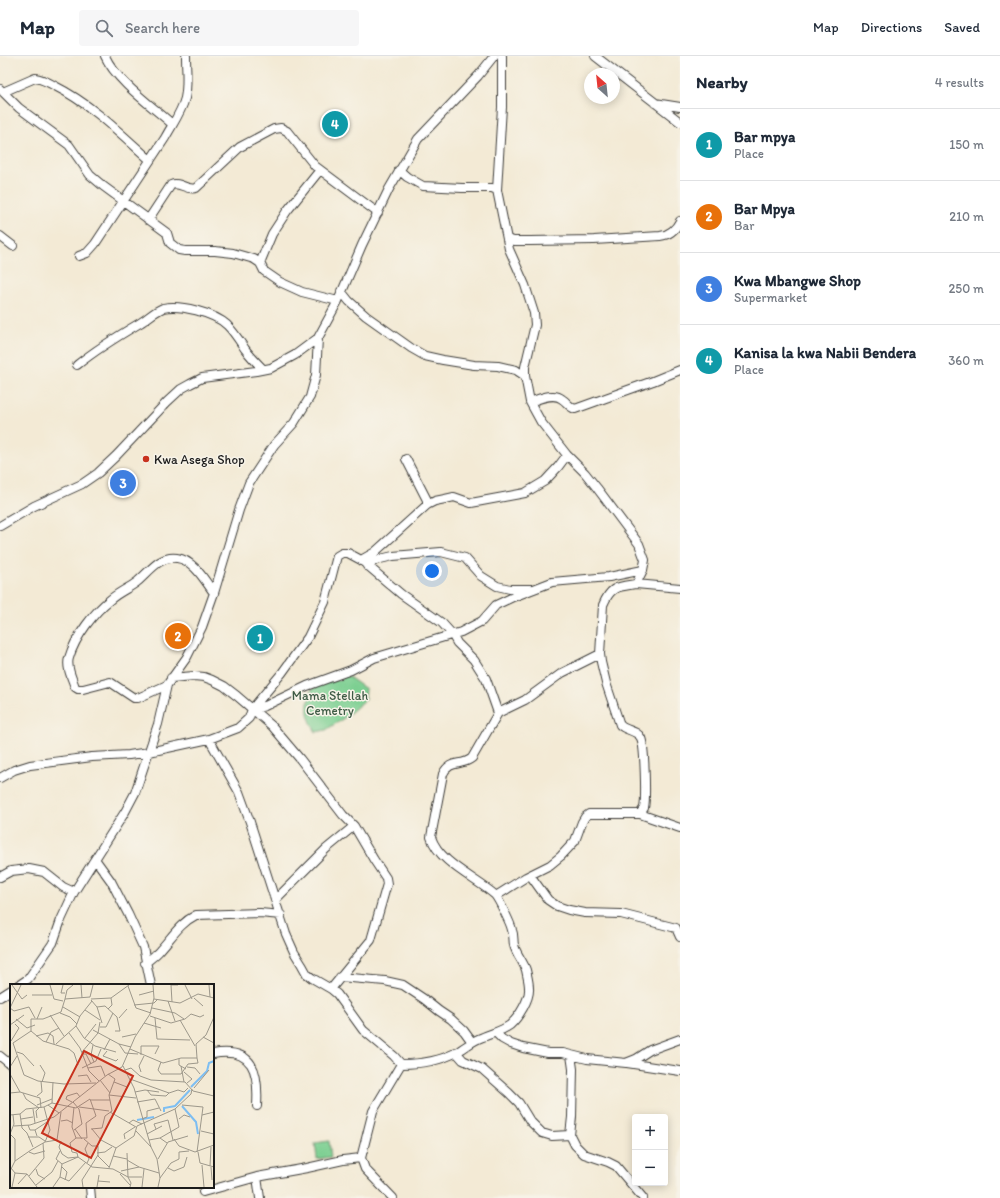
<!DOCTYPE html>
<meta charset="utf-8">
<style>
:root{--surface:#fff;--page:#f6f6f7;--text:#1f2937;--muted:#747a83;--line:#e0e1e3;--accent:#7c3aed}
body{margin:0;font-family:Itim,sans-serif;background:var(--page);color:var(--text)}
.controls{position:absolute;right:12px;bottom:12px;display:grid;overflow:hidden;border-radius:4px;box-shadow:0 2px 10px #0003}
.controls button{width:36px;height:36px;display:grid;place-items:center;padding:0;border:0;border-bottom:1px solid var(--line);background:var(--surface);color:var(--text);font:20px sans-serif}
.compass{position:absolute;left:584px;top:12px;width:36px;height:36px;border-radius:50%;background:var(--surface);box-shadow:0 2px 10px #0003;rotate:333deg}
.you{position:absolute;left:432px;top:515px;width:14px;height:14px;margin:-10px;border:3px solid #fff;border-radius:50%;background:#1a73e8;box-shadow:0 0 0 6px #1a73e833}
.badge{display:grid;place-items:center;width:26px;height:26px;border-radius:50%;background:var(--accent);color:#fff;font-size:13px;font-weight:700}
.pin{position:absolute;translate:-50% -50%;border:2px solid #fff;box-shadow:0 1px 4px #0006}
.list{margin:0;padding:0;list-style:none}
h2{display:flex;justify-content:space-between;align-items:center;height:52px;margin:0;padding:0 16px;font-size:17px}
h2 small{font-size:13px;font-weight:400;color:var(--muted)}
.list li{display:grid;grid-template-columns:26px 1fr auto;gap:12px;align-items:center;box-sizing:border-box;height:72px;padding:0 16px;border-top:1px solid var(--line)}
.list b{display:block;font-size:15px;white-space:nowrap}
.list p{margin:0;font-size:13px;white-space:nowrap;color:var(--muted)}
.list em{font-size:13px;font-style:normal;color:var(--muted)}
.icon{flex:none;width:22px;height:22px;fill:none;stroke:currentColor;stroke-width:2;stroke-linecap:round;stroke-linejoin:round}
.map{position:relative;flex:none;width:680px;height:1142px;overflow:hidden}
header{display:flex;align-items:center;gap:24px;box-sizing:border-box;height:56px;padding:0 20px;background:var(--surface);border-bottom:1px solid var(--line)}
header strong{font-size:19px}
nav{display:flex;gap:22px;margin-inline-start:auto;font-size:14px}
.search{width:280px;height:36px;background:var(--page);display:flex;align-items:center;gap:10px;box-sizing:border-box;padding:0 14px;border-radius:4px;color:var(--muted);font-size:15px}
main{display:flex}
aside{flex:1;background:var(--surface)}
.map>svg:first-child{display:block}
.green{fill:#7ccf91;stroke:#4c7656}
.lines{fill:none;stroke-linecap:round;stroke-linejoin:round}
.minor-casing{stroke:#3c3b38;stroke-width:10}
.minor{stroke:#fff;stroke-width:8}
.poi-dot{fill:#c8321e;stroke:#f7f3e8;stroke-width:1.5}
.labels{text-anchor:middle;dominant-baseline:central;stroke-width:3;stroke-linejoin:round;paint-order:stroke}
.poi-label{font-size:13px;fill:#1c1c1c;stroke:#f7f3e8;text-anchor:start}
.park-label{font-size:13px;fill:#3e5b45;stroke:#f7f3e8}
.inset-river{fill:none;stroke:#7dbef2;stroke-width:2}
.inset-road{fill:none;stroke:#9d988b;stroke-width:1}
.view{fill:#c8321e;fill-opacity:0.15;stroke:#c8321e;stroke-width:2}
.inset-edge{fill:none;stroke:#1c1c1c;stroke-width:2}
</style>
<header>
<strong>Map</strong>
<div class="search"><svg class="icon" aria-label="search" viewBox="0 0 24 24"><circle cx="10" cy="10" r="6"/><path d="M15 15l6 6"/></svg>Search here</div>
<nav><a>Map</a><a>Directions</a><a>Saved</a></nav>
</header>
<main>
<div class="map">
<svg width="680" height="1142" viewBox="0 0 680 1142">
<rect width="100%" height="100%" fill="#f7f3e8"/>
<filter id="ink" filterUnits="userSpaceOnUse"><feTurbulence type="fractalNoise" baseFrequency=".025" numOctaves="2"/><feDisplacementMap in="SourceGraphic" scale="8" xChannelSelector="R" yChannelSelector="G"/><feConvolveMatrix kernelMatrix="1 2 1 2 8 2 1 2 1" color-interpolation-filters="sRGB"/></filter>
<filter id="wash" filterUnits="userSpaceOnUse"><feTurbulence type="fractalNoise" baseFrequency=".012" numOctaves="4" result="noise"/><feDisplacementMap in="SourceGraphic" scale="16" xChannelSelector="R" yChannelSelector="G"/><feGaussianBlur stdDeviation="0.9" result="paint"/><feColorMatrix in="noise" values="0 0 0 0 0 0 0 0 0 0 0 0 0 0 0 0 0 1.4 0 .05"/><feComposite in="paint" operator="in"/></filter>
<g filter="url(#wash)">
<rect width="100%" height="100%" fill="#f3ead5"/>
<path class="green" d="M346 619 366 633 365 644 344 662 326 674 316 676C306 659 305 651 312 633L327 625 339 624Z
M329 1085 331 1101 317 1103 315 1087Z"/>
</g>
<g filter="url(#ink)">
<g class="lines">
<g class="minor-casing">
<path id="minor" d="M105 0C116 25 152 50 172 68
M595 0 680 66
M0 33 19 52 69 89 90 119 103 130 167 177 170 187 179 194 185 195H215L233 197 254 203 260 207 264 215 280 226 302 236 338 245
M3 36 35 22C42 23 48 26 55 30 91 48 120 77 150 104
M655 47 680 51
M399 114 407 121 423 130 462 132H492L497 134 509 193 525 229 534 257 535 269 525 311V320L530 346 541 366 567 399 585 417 597 432 639 488 645 504 643 514 636 528C617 531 611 530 603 549L600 598 601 606 606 627 620 669C626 675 637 674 641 682 645 691 646 742 644 752 643 754 641 756 640 758H589L585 761 582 766 575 785 561 800 550 809 526 821 496 840
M497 134 502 51V0
M148 164 171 129C180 125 186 135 196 132L240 91 274 73 281 72 287 75 315 110 378 157
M0 180 13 190
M507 183 514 185H530L594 184 660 180C669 179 676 173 680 165
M79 200 87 197 95 188 165 82C172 69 182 55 185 42 188 28 186 14 186 0
M260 207 272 178 287 155 320 114
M341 235 349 245 366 260 411 292 425 300 443 304 474 309 498 310 516 314 525 320
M77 309C97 293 118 280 140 267 148 262 155 255 163 252 180 248 214 257 227 269 234 276 239 284 245 293 250 300 257 307 263 313
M530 346C539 343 554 336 562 343 567 346 569 351 575 353L653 325 680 314
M406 403 427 444V449
M0 470 34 450 82 428 98 417 116 400 167 346 181 333 190 328 202 322 256 315 271 312 295 299 318 282 338 245 362 189 389 133 418 83 478 20 494 0
M361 504 375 496 427 449 435 445 445 443 454 441 471 447 525 437 545 425 558 411 567 399
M367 510 376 504 393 500 441 496 465 502 481 520 497 530 510 533H530
M636 528 680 532
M171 622 194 620 204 621 212 624 224 630 237 640 272 670 300 703 343 759 354 770 374 804 386 822 387 828 371 884 331 933
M167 629 138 642H134L110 626 83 633H78L75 631C72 622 66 611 69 602 75 581 94 556 111 543 119 536 129 532 137 526 149 516 160 499 177 502 194 504 205 525 214 537
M253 653 265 650 307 630 351 614 374 602 461 576 482 565 496 549 513 541 552 526 609 521 643 514
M498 657 525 644 562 617 600 598
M209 683 239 736 250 766 286 878 294 896 302 909 307 918 312 922 331 933 337 938 363 974 394 1000 401 1008
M0 722 14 714 30 709 92 701 129 699 149 696 209 683 238 672 249 662 252 653 282 617 308 581 325 546 337 500 342 497H348L361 504 401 538 442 567 452 578 457 587 474 604 486 623 498 657 472 702C461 711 450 703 443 718L431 781C439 807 476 822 495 839 499 844 511 868 512 874 514 879 513 884 514 889 516 898 523 905 526 914 527 919 529 926 529 932 530 943 519 961 510 969 502 975 492 977 483 981 473 984 466 991 457 996 440 1005 420 1008 401 1008L373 1055 361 1102 365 1113 393 1142
M640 758 680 772
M95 803 111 825 128 858 143 891 151 929
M530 819 548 844 557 850 569 854 585 857 621 858 676 872 680 881
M0 821 11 815 29 813 44 816 63 831 74 836
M275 844 326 793 354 770
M145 907C150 903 156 899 160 894 172 881 180 867 196 859L260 857 281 859
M340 921 385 925 403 929 424 943 439 955 451 963 464 975 472 986
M19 929 28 923 53 887 61 864 74 836 125 756 135 737 158 668 167 629 187 601 202 571 214 537 239 454 249 427 274 389 294 367 310 341 316 319 318 282
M0 941 11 934
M496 977 502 983 511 988 523 992 548 997H563L587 1003 626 1007 636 1003 650 994 680 983
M456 996 463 1004 482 1013 509 1037 519 1047 530 1065 542 1077 552 1080 570 1079
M213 998C254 991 259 1016 257 1050
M571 999 573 1013 572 1061 570 1079 575 1089 584 1098 608 1106 616 1110 643 1142
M0 1000 11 1009
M627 1007 680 1015
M257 1121 260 1142
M90 1131 91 1142
M203 1136 257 1121 307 1112 343 1104 361 1102"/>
</g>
<use href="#minor" class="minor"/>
</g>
</g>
<circle class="poi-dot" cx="146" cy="403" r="4"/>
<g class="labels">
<g class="poi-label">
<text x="154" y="403">Kwa Asega Shop</text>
</g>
<g class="park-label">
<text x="330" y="639">Mama Stellah<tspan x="330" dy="15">Cemetry</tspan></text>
</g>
</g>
<g transform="translate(10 928)">
<rect width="204" height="204" fill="#f3ead5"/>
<path class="inset-river" d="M181 103 197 87 199 79 204 77M172 122 186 138 188 150M154 128V124L165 122 180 106M127 136 144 133"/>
<path class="inset-road" d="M2 1 12 15 17 11M40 1 44 15 53 17M53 1 51 9H55M71 1 72 14M83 1 80 13 55 15 51 28 33 35H21V47L3 59 14 91 28 97 54 100 86 99M175 1 182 15M199 1 200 13M118 2 126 24 141 29M22 11H42M129 11 144 7M184 14 193 22M55 15 57 6 63 1M81 15 101 14 119 1M144 15 170 19 188 10 204 14M81 16 87 23 95 22 107 33 110 47H105M158 17 165 37M162 18 161 1H168M124 21 144 19 147 16M53 23 70 33M87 23 92 39M0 24 4 27 19 23 25 34M0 24 11 1M142 24 165 29 174 35M98 25 102 21 101 14M75 26 90 36M50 29 60 33 67 40M40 31 54 52M140 32 161 39 175 35 181 30 190 33 194 31M109 34 117 25M145 34 147 55 180 56M6 35 17 44 25 41M27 35 32 23M170 36 185 62M134 39 151 44M0 41 14 31M66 42 74 54 85 62 106 68M90 43H96L103 29M83 46 109 60 121 63M21 47 33 57 59 65 64 69 68 81M59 49 70 64 79 87 89 97M26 52 38 49 43 52 44 60M112 53 126 50M193 53 204 59M75 54 86 40M1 57 9 44 5 40M36 58 41 48 49 44M46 60 66 42 70 32 82 17M109 60 115 69 128 70M83 61 81 71 84 78M120 65 153 79 171 74H187L186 60 196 51 204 33M94 66 100 55M97 67 93 72 106 77 108 75M7 68 13 70 24 82M72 68 88 49 90 38M73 70H76L81 80M131 71V62H149L145 70M169 75V81L176 85M151 78 148 86 151 90H171L178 80 188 79 187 74M30 81 35 89 32 98M113 82 124 104 141 163 147 175 150 194 148 203M171 82 174 98M0 83 7 72M177 83 185 84 190 90M72 84 86 77 91 65M78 84 91 82 95 92M115 86 121 84 130 92 141 96 175 98 183 107 204 112M131 88 129 82 134 72M174 88 182 95 177 99M0 90 10 108M68 92 77 91 81 98M120 95 159 109 168 106 174 108 178 104M90 96 100 109M104 98 117 103M184 104 199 86M137 106 141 111 156 112 159 109M125 108 135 106 149 108M0 109 10 108 30 114 31 124M13 109 16 115 29 124 26 127 27 134M99 111 126 114M27 112 32 108 31 97M145 115 151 127M81 116H100M62 118 56 115 57 112 67 109 70 113M63 118 69 125 72 140 64 146M127 118 145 115M42 119 43 98M27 121 42 115M38 121 49 129M172 121 193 123 187 168M34 123 40 146 35 158M64 123 62 143 66 154M69 123 99 127M23 125 25 139M100 128 126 143M10 130 12 144 17 149 23 163M0 131 10 130 16 125 34 123 42 119 66 124 80 115 86 132 76 139 77 154H66L60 159 62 168 67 169 68 173 82 183 103 185 118 193H132M192 131 204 128M11 135 23 133M132 135 137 133V127L149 124M169 135 174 131 180 133M51 137 57 136 63 139M119 139 123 136 132 140M18 141 20 146H25L27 152M4 142 20 141 44 133 97 91 112 83 125 53 140 30 144 14 143 1M65 145 72 155M81 145 92 144 95 132 102 127 99 111 105 95 98 90M82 145 91 156 106 164 124 152 127 142 165 125M146 145 144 140 158 136 163 156M25 146 37 138M126 147 141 163M191 147 204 150M0 150 5 155V177M0 150 4 140 3 131M137 150 152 142M18 153H29L35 157M150 154 169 143 165 125 181 110 182 105M74 155 82 162H88V172L99 183M115 155 114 150 125 143M164 155 169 162 185 168 204 161M139 156 150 154 157 159M51 157 49 163 52 170 58 174 68 173M50 167 46 175 52 180 68 173M19 168 24 170 35 167M188 168 190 179 204 183M87 169 95 168 102 163M117 169 118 193 121 199 120 203M103 172 117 175M148 175 158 158 178 152M117 176 129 183M77 179 79 175 75 165 78 159M192 181 194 203M200 182 201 163M52 183 57 188 55 196M201 183 202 196M1 184 5 189 17 190 27 203M99 184 106 164M158 184 164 187 174 183 177 173M26 185 28 191 35 195M0 187 5 177 21 166 35 158 47 156 51 128M111 187 129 183 149 189M110 190 120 201M19 192 34 174 33 159M50 193 59 197 76 178M150 194 161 179 169 175V168L179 167M88 197 100 198M8 200 17 190M26 201 42 188 48 177M2 203 5 189M43 203 50 193 52 180M73 203 72 196 88 171M87 203 89 191M132 203 134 185"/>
<path class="view" d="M74 67 123 92 81 174 32 149Z"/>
<rect width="204" height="204" class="inset-edge"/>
</g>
</svg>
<div class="controls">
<button>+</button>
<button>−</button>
</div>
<svg class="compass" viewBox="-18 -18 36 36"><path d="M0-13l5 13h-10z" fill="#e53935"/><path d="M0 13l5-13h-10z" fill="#747a83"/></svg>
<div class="you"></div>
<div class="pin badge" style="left:260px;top:582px;background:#0f9aa8">1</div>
<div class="pin badge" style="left:178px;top:580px;background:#e8710a">2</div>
<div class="pin badge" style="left:123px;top:427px;background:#3f7fe0">3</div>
<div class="pin badge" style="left:335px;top:68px;background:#0f9aa8">4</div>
</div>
<aside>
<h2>Nearby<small>4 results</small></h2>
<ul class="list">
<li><span class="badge" style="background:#0f9aa8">1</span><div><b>Bar mpya</b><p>Place</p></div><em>150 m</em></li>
<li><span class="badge" style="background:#e8710a">2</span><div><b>Bar Mpya</b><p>Bar</p></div><em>210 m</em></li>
<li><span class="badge" style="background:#3f7fe0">3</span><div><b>Kwa Mbangwe Shop</b><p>Supermarket</p></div><em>250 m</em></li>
<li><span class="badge" style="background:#0f9aa8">4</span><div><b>Kanisa la kwa Nabii Bendera</b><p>Place</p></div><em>360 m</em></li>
</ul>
</aside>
</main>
